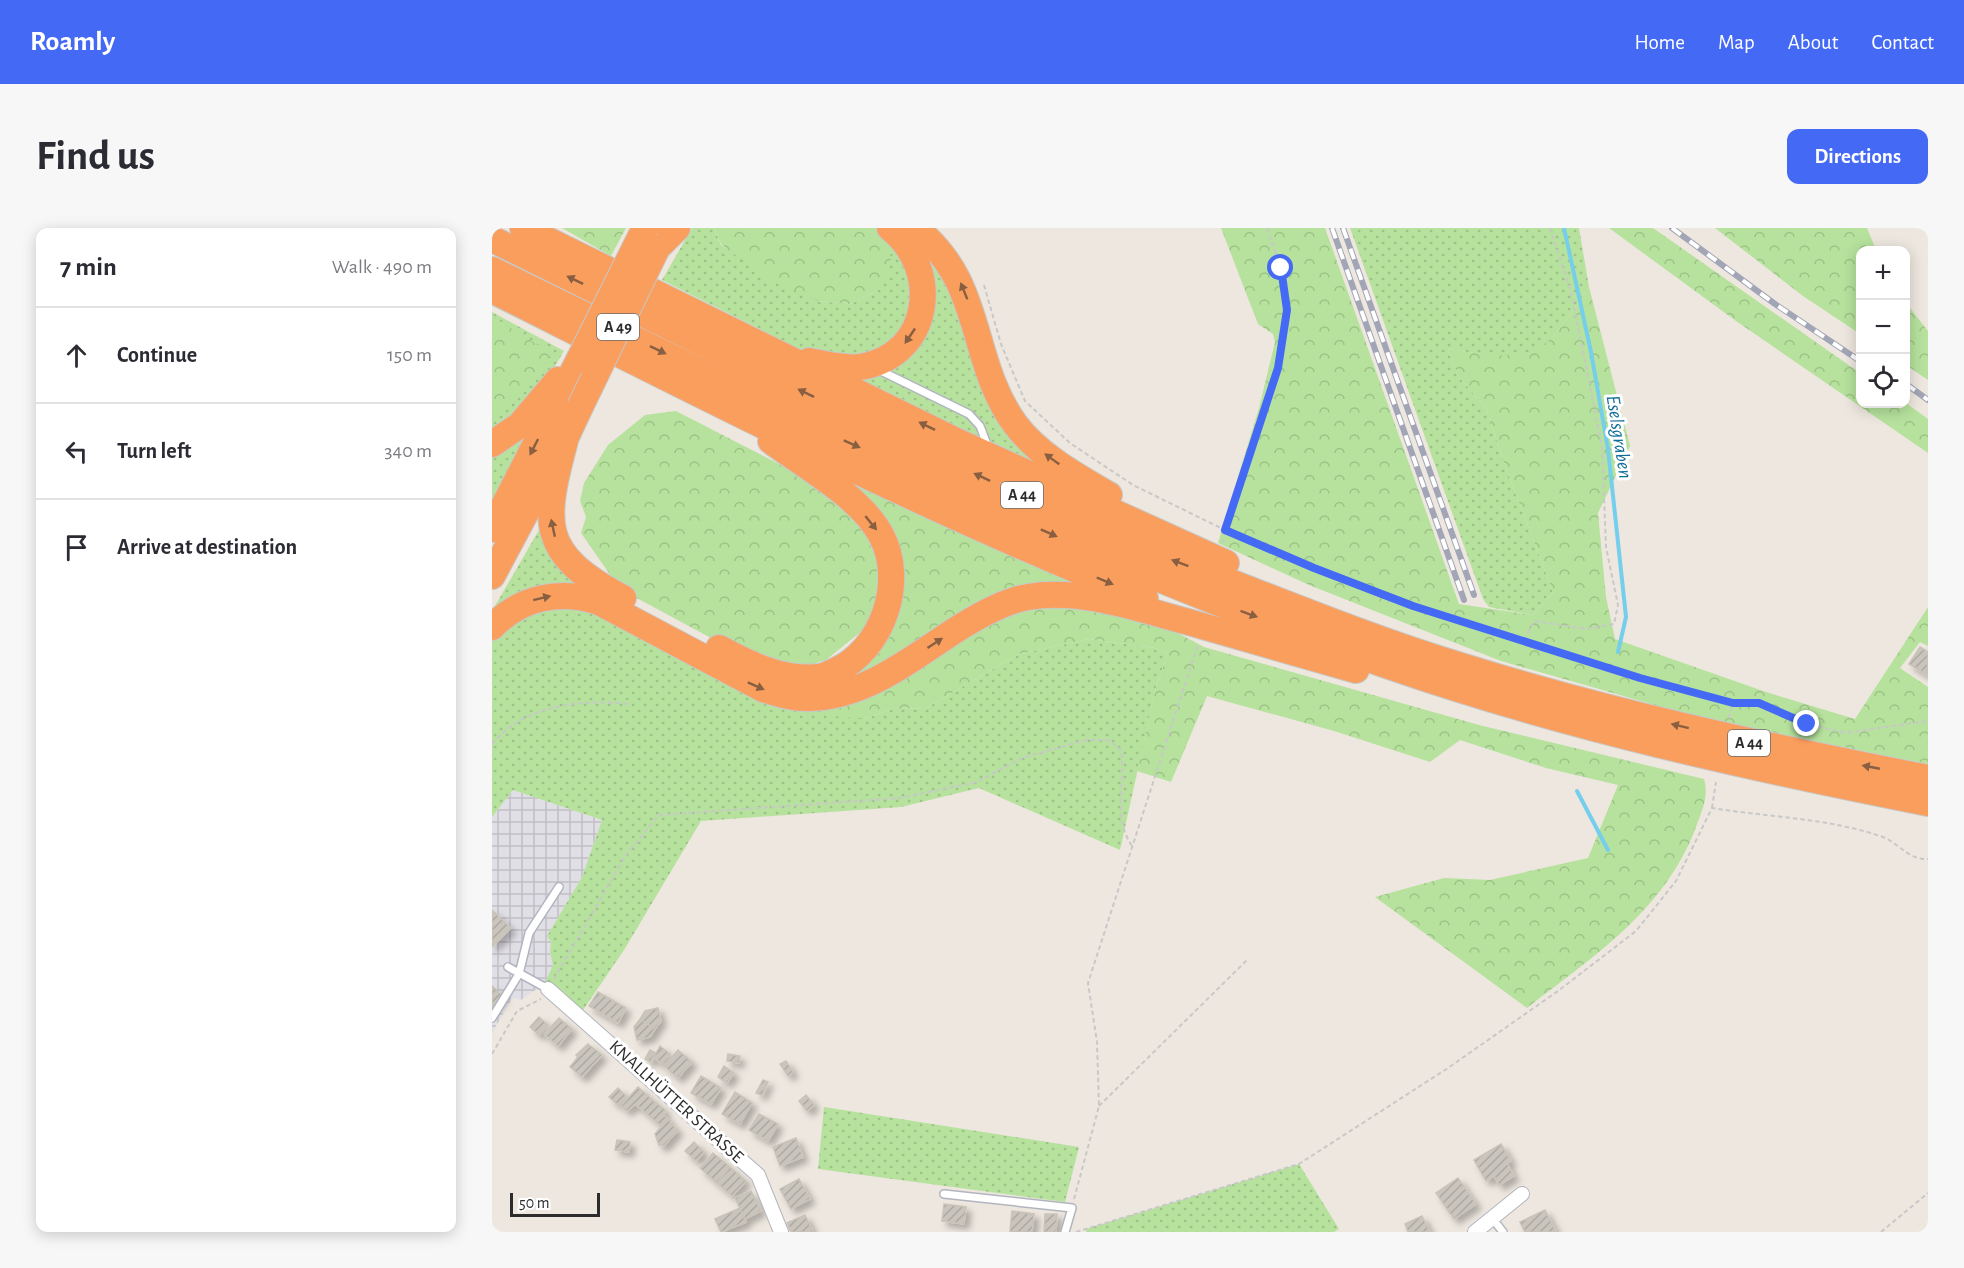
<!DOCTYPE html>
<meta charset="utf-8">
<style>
:root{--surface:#fff;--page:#f7f7f7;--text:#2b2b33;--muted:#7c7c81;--line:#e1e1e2;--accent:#4469f5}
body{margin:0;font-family:"Alegreya Sans",sans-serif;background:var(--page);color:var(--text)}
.controls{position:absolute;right:18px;top:18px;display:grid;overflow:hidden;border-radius:12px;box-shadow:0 3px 15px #0003}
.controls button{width:54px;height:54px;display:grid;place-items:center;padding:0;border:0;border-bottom:2px solid var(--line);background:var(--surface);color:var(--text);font:30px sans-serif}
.scale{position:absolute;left:18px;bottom:15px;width:90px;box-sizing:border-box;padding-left:6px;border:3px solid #2c2c2c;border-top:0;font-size:16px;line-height:21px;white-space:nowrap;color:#2c2c2c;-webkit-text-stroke:4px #fff;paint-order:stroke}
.stop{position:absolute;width:18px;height:18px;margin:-14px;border:4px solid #4469f5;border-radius:50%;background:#fff}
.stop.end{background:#4469f5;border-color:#fff;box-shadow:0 2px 6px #0008}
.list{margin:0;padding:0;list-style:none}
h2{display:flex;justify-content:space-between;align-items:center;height:78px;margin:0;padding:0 24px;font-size:26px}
h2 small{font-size:20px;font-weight:400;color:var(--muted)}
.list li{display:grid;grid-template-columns:39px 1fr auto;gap:18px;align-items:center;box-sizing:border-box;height:96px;padding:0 24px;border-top:2px solid var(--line)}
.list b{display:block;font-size:22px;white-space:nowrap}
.list em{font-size:20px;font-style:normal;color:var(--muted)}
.icon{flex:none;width:33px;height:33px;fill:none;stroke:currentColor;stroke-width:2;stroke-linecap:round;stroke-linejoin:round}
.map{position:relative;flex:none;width:1436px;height:1004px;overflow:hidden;border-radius:12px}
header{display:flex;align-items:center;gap:36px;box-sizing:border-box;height:84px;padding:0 30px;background:var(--accent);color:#fff}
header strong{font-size:28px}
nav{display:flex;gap:33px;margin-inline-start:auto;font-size:21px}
.intro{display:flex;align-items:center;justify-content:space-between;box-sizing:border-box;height:144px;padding:0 36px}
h1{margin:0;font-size:42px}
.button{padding:15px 27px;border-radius:12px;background:var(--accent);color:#fff;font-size:21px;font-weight:700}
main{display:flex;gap:36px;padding:0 36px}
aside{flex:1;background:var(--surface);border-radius:12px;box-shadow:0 3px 15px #0003}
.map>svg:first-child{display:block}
.industrial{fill:url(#industrial-grid)}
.grass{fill:url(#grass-dots)}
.forest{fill:url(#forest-crowns)}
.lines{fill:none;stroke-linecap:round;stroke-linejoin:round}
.stream{stroke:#75cfec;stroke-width:4}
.building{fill:url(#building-hatch);stroke:#c9c3b8;stroke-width:1.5;filter:url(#shadow)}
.lane-casing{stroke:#b2b5bf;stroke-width:10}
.street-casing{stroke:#b2b5bf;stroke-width:16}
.highway-casing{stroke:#c8c8c8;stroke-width:28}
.path{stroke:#c8c8c8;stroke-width:2;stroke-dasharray:4.5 3;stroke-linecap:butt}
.lane{stroke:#fff;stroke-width:7}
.street{stroke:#fff;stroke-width:14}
.highway{stroke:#fa9e5d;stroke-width:26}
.rail-casing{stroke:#a1a5b6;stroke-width:6}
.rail{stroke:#fff;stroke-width:4;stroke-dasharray:11;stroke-linecap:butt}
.highway-bridge-casing{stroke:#c8c8c8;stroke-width:28;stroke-linecap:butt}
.highway-bridge{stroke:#fa9e5d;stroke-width:26}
.oneway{fill:#895f42}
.route{stroke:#4469f5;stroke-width:8}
.labels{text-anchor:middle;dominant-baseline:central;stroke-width:6;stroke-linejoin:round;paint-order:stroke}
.shield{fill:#fff;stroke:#6b6b6b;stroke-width:1.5}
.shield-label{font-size:16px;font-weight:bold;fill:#2c2c2c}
.street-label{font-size:18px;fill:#2c2c2c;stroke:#fff}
.water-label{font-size:20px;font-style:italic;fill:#116e9b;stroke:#fff}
</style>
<header>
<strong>Roamly</strong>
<nav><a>Home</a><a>Map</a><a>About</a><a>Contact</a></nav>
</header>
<div class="intro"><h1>Find us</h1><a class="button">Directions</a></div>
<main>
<aside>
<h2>7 min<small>Walk · 490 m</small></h2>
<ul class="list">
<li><svg class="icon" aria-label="ahead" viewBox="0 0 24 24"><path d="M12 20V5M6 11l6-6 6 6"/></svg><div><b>Continue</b></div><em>150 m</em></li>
<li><svg class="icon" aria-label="left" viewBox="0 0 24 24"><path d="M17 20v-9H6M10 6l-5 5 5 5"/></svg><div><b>Turn left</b></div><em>340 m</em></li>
<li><svg class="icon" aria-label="arrive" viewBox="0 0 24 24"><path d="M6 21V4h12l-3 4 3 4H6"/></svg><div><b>Arrive at destination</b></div></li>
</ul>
</aside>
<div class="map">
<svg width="1436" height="1004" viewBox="0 0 1436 1004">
<defs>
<pattern id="industrial-grid" width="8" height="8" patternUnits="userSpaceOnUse" patternTransform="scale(1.5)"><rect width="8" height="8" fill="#e1dfe6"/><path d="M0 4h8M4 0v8" fill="none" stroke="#c1c0c5"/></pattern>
<pattern id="grass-dots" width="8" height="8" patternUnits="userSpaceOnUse" patternTransform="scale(1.5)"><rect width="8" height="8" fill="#b6e29d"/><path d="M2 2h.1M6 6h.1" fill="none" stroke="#9dc287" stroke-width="1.8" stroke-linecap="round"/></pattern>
<pattern id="forest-crowns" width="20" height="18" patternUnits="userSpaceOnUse" patternTransform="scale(1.5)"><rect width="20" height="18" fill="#b6e29d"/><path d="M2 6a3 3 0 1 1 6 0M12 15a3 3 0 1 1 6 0" fill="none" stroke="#9dc287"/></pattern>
<pattern id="building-hatch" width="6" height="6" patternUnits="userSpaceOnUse" patternTransform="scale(1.5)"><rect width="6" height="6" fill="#c9c5bd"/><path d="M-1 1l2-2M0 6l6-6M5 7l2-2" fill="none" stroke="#ada9a3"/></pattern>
<filter id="shadow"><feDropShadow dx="5" dy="5" stdDeviation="3" flood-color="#0004"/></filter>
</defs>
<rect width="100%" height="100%" fill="#ede7df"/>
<path class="industrial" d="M21 562 110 592 90 649 55 708 60 714 58 725 62 737 53 755 29 772 20 770 0 805V589Z"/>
<path class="grass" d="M200 0H222L229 17 326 73 358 76 388 61 397 11 410 25 423 67 407 109 387 122 367 129 339 130 309 122 170 52Z
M858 0H1087L1097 59C1084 77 1061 117 1039 124 1013 132 983 125 956 121L966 148 994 180 1011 232 1061 364 1041 387 997 379 991 371Z
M413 5 443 29 554 236 544 237 350 144 431 104Z
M0 84 72 123 38 180 0 210Z
M42 194 0 284V224Z
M51 295 115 369 0 383Z
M87 373 332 478 371 491 401 481 434 480 527 426 597 411 663 420 676 425 664 459 628 622 487 560 409 579 209 593 132 722 89 785 53 755 61 737 58 725 59 714 55 708 90 649 110 592 21 562 0 589V407L24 386Z
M332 879 587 919 573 974 326 941Z
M807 936 847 1001 842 1004H594V1001Z"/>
<path class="forest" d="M70 0H134L119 28Z
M222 0H383L397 11 399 35 388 61 358 76 326 73 273 50 229 16Z
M729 0H833L967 376 1041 387 1061 364 1011 232 994 180 966 148 956 121C987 125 1033 137 1058 111 1073 96 1085 76 1097 59L1138 218 1106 285 1114 369 1123 411 1274 464 1363 491 1436 379V418L1428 414 1408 440 1436 459V536L1229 496 1009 433 817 357 726 315 767 180 783 114 781 106 766 96Z
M1117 0H1161L1368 145V176L1414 175 1436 191V225L1244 93Z
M1223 0H1375L1384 22H1368V106L1311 68Z
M1414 75 1436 103V152L1414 137Z
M0 88 60 126 0 196Z
M184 183 291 238 326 260 355 284 373 305 382 325 386 344V361L376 398 334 432 308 440 256 430 128 361 89 305 94 289 88 273 92 255 116 217 153 187Z
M341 240 596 357 712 419 987 497 1212 551C1217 569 1210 582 1204 599 1173 682 1102 728 1035 780L883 669 952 650 998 652 1096 630 1126 557 1054 540 968 512 938 534 842 503 715 468 679 554 645 543 664 459 676 425 663 420 597 411 527 426 434 480 401 481 371 491 341 488 332 478 344 451 410 349Z"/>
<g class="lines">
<path class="stream" d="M1072 0 1099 124 1116 221 1134 389 1126 424
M1085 563 1116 622"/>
</g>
<path class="building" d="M1428 419 1436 424 1435 447 1417 436Z
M0 682 19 700 0 719Z
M0 758 11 768 0 780Z
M106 764 134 780 126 795 97 778Z
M166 780 169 793 163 801 148 791 153 783Z
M47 789 56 797 47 807 38 799Z
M67 790 80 801 66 818 52 806Z
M148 791 163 801 158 809 145 812 142 799Z
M96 816 110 827 90 849 78 839 86 829 84 827Z
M168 818 178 826 169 836 162 829Z
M158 822 164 825 158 834 153 831Z
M186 822 200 834 186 850 172 838Z
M236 826 248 828 247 835 235 833Z
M294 833 301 844 296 848 288 836Z
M232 838 242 845 235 855 226 849Z
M209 848 229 860 219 876 199 865Z
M271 852 276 854 270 867 264 865Z
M146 859 163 874 154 885 143 876 135 883 129 878Z
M126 860 134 868 126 877 117 869Z
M243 864 260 875 248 896 230 886Z
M314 867 322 877 315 883 307 873Z
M163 874 173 882 172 887 176 891 169 898 154 885Z
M267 886 286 896 276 913 257 902Z
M175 892H178L179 896 186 902 172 918 167 917 163 906Z
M304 910 311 929 288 938 281 919Z
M125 912 138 914 137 924 123 922Z
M202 914 212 924 204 933 193 923Z
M1009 916 1019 933 1015 935 1022 948 1007 957 1002 948 994 953 982 932Z
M221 925 238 939 225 955 208 940Z
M238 939 254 953 240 968 225 955Z
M966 950 984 976 962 991 944 965Z
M307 951 318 971 299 981 288 961Z
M259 963 269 983 253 991 243 970Z
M452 976 474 979 472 996 450 993Z
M248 980 254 994 229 1004 223 991Z
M1053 982 1064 1004H1033L1028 994Z
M520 983 542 986 540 1004H518Z
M553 986H565L564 1004H552Z
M313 987 321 1004H299L295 995Z
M930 988 938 1004H916L913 996Z"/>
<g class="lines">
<g class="lane-casing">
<path id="lane" d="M387 142 477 186 488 198 496 219
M16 739 56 761
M0 790 27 746 37 705 67 659
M452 966 580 980 573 1004
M1000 990 1011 1004"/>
</g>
<g class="street-casing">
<path id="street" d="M56 761 266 947 289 1004
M983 1004 1030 966"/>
</g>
<g class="highway-casing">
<path id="highway" d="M31 0 462 212 734 335
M423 0C493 54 476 131 523 196 546 227 584 248 617 267
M0 11C247 133 494 259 751 359 823 387 896 416 969 438 1123 486 1279 519 1436 550
M165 20 185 0
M0 42C294 185 587 331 897 438 1073 499 1254 539 1436 575
M0 62C215 170 430 281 653 370
M317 133C333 136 352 141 368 139 440 128 450 41 398 0
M74 209C51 295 45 325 131 370
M0 216 28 197 66 152
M0 301 87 132
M0 348 74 209 88 179
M0 399C29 369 68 361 107 374L271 461C281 464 292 468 302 469 366 477 419 430 470 398 490 386 513 373 536 369 588 360 644 380 693 393 750 409 807 426 864 442
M227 420C256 436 292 453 326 449 332 449 338 445 343 443 391 422 414 353 389 307 369 269 312 238 279 213"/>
</g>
<path class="path" d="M492 57 509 116 533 173 578 215 641 257 733 302 822 340 921 378 1148 450 1241 475H1267L1315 496 1353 505 1436 493
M731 315 734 296 786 140 795 83 789 40 775 0
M1032 412 1042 393 1095 401 1122 396 1126 377 1114 319 1110 218 1079 64 1058 0
M1237 490 1241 475
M0 516C32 477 88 471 136 476
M1220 580 1224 554
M62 751 134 627 167 587 408 570 485 554 530 530 594 512H617L629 522C634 554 620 589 640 618
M0 826 25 783 49 771
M607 878 756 731
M582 971 607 878 605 814 596 755 706 416
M584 1004 807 936 956 840 1066 763 1144 703 1184 653 1220 580C1275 589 1335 590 1388 608 1407 614 1415 632 1436 631
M1389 1004 1436 965"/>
<use href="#lane" class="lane"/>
<use href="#street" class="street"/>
<use href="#highway" class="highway"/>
<g class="rail-casing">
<path id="rail" d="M840 0 972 372
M851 0 982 367
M1180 0 1283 76 1368 133
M1414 156 1436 172"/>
</g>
<use href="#rail" class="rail"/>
<g class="highway-bridge-casing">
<path id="highway-bridge" d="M87 132 153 0
M88 179 165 20"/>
</g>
<use href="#highway-bridge" class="highway-bridge"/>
</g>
<defs><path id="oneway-solid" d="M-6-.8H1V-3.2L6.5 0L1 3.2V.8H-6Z" transform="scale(1.5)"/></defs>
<g class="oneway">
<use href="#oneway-solid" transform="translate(83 52) rotate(-154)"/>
<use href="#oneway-solid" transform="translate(472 63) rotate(-112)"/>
<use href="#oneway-solid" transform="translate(418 108) rotate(124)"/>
<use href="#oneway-solid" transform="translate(166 122) rotate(26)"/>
<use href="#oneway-solid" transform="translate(314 165) rotate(-154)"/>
<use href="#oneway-solid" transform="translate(435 198) rotate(-154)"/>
<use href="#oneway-solid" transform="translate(360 216) rotate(24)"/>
<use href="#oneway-solid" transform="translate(42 219) rotate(117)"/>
<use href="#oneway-solid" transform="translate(560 231) rotate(-144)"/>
<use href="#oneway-solid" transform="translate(490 249) rotate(-155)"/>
<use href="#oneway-solid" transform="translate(379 295) rotate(51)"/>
<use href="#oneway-solid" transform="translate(61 300) rotate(-102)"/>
<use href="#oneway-solid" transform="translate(557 305) rotate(24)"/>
<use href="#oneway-solid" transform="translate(688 335) rotate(-159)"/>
<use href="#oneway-solid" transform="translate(613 353) rotate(23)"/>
<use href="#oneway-solid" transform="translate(50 370) rotate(-14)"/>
<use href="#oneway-solid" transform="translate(757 386) rotate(20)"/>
<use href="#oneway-solid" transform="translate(443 415) rotate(-33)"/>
<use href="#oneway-solid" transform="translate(264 458) rotate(24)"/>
<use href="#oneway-solid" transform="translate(1188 498) rotate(-166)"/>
<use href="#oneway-solid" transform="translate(1379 539) rotate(-169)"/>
</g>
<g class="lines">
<path class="route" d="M789 40 795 82 786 140 733 302 822 340 921 378 1148 450 1241 475H1267L1315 496"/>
</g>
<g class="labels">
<g class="shield">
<rect x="105" y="86" width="42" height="26" rx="4.5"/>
<rect x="509" y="254" width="42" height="26" rx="4.5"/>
<rect x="1236" y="502" width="42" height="26" rx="4.5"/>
</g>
<g class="shield-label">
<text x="126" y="99">A 49</text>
<text x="530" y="267">A 44</text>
<text x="1257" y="515">A 44</text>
</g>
<g class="street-label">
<text transform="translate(184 874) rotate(42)">KNALLHÜTTER STRASSE</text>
</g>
<g class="water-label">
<text transform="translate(1127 209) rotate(81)">Eselsgraben</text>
</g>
</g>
</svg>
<div class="controls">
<button>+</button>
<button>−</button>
<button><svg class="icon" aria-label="locate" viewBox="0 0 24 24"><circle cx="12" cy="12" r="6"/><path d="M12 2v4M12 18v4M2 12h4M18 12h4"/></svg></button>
</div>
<div class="scale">50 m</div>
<div class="stop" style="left:789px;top:40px"></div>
<div class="stop end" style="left:1315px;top:496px"></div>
</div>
</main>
